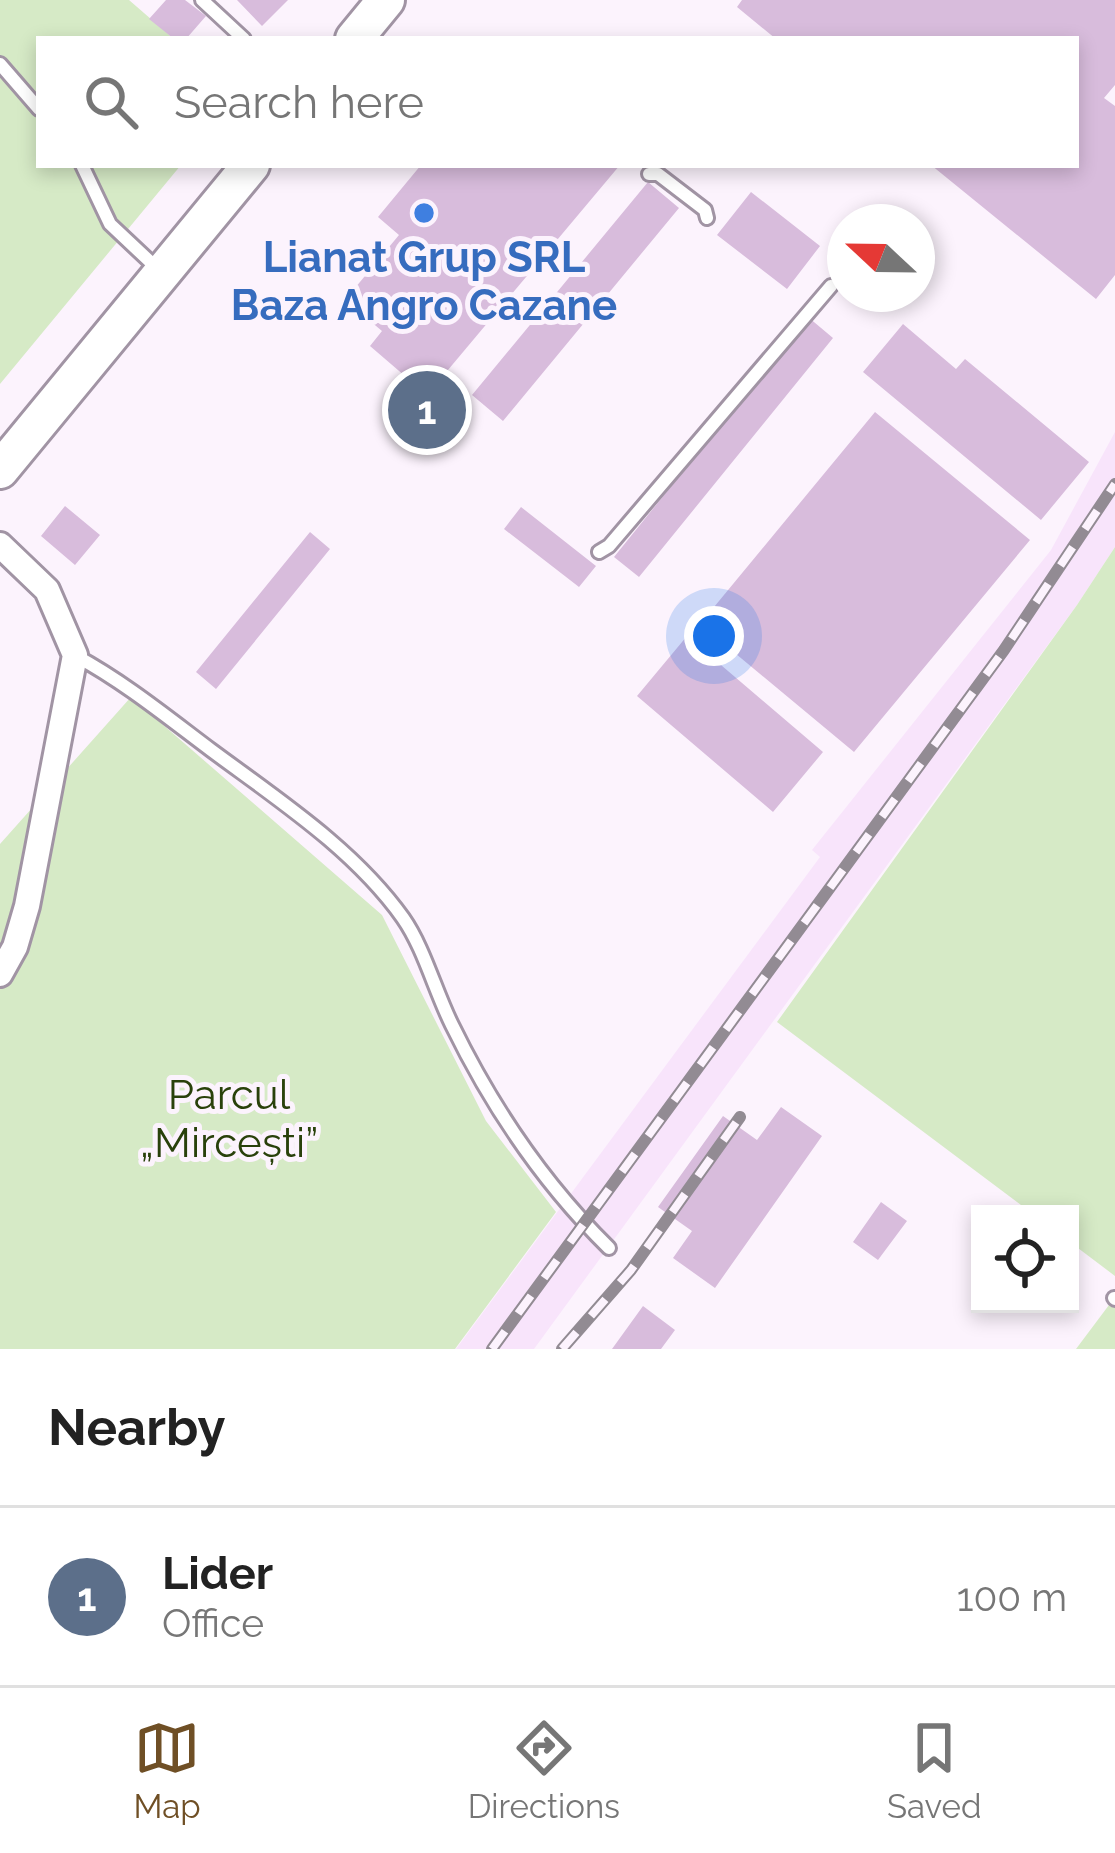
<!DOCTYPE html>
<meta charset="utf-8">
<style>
:root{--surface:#fff;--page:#f2f2f2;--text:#222;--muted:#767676;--line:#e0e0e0;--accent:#6f4f25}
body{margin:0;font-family:Raleway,sans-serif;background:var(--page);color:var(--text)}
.controls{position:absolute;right:36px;bottom:36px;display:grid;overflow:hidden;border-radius:0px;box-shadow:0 6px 18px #0003}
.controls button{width:108px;height:108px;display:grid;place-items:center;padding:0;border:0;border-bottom:3px solid var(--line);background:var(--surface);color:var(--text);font:60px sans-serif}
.compass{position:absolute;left:827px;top:204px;width:108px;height:108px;border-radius:50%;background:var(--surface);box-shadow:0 6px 18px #0003;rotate:292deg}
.you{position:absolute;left:714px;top:636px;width:42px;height:42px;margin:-30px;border:9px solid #fff;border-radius:50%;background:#1a73e8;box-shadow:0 0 0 18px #1a73e833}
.badge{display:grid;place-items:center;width:78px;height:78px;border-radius:50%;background:var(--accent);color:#fff;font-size:39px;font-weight:700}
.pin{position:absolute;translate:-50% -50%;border:6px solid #fff;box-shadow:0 3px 12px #0006}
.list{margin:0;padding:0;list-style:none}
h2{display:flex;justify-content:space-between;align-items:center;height:156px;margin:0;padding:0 48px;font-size:51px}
h2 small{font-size:39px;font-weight:400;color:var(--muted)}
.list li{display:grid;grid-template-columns:78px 1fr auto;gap:36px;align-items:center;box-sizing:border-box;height:180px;padding:0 48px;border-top:3px solid var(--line)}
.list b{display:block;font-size:45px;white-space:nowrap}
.list p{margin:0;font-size:39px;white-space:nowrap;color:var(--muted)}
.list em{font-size:39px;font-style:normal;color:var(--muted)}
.icon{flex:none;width:66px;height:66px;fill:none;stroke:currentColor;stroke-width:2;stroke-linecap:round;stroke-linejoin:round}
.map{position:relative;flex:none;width:1115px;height:1349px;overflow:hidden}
.search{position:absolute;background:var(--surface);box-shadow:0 6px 18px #0003;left:36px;right:36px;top:36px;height:132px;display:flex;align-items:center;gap:30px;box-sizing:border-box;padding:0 42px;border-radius:0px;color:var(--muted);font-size:45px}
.sheet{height:336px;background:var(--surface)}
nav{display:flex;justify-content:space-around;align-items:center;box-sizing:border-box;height:168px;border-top:3px solid var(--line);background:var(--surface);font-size:33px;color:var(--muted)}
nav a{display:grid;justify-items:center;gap:6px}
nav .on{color:var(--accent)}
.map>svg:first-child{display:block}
.built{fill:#f8e4fb}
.green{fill:#d6eac6}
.building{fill:#d8bcdc}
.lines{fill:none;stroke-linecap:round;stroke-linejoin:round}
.service-casing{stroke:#a194a4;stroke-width:18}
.minor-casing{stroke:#a194a4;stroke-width:30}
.primary-casing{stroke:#a194a4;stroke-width:42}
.service{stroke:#fff;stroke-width:12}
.minor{stroke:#fff;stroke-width:24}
.primary{stroke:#fff;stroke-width:36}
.rail-casing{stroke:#928b93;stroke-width:12}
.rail{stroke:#fcf3fd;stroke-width:8;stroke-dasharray:22;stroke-linecap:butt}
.shop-dot{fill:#3f7fe0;stroke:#fcf3fd;stroke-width:4.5}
.labels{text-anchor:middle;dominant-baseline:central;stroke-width:10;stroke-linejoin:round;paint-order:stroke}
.shop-label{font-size:42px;font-weight:bold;fill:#366cbe;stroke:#fcf3fd}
.park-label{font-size:42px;fill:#29410b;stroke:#fcf3fd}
</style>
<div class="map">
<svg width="1115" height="1349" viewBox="0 0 1115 1349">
<rect width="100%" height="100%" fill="#fcf3fd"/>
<path class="built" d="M1115 432V547L1077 605 534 1349H456L820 857 812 850 1051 550Z"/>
<path class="green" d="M0 0H129L174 39H39V165H181L0 384Z
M1115 547V1276L1070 1242V1214H1033L777 1022 1077 605Z
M131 697 382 915 486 1121 556 1212 455 1349H0V844Z
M1115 1297V1349H1076Z"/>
<path class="building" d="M166 0H185L206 16 186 39H174L149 19Z
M237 0H288L262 26Z
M742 0H1115V85L1104 98 1115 106V275L1096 299 931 165H1076V39H776L737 7Z
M421 165H620L427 395 370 346 382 331 345 300 399 235 378 217Z
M648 182 679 208 503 421 472 395Z
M751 192 820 246 787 289 717 235Z
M808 317 833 338 639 577 614 557Z
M903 324 956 369 965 359 1089 462 1041 520 863 372Z
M875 412 1030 540 854 752 700 624Z
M65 506 100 535 75 565 41 536Z
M521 507 596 566 579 587 504 529Z
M310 532 330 549 216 689 196 672Z
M687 636 823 752 773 812 637 696Z
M781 1107 822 1136 715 1288 673 1258 692 1231 658 1207 723 1116 757 1140Z
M881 1202 907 1221 878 1260 853 1242Z
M643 1306 675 1330 661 1349H612Z"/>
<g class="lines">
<g class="service-casing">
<path id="service" d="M202 0 244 39
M0 64 39 109
M82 165 110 224 161 272
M649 174H658L705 210 707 218
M599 552 609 546 831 286
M76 656C124 682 167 717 211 750 277 799 354 849 403 918 424 948 435 991 452 1025 492 1107 544 1184 609 1248
M1114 1298 1115 1299"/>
</g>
<g class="minor-casing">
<path id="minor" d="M0 545 47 590 75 655 27 906 15 947 0 974"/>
</g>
<g class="primary-casing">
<path id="primary" d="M354 39 386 0
M0 470 251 165"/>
</g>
<use href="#service" class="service"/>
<use href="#minor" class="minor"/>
<use href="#primary" class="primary"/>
<g class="rail-casing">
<path id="rail" d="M492 1349 1004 650 1115 484
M562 1349 631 1270 740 1117"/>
</g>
<use href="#rail" class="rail"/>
</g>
<circle class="shop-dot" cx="424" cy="213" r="12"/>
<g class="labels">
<g class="shop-label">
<text x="424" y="257">Lianat Grup SRL<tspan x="424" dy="48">Baza Angro Cazane</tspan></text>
</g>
<g class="park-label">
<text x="229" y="1094">Parcul<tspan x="229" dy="48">„Mircești”</tspan></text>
</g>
</g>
</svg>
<div class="controls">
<button><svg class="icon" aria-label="locate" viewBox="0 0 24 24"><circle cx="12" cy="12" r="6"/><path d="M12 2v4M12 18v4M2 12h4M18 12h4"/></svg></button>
</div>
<svg class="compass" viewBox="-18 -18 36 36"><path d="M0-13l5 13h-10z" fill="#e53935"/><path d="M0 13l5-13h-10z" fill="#767676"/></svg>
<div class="you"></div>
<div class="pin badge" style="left:427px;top:410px;background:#5c6f8a">1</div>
<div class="search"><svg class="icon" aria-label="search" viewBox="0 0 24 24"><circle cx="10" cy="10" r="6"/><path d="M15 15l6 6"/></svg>Search here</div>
</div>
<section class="sheet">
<h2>Nearby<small></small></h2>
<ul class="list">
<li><span class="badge" style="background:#5c6f8a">1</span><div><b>Lider</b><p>Office</p></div><em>100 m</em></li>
</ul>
</section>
<nav>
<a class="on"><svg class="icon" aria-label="map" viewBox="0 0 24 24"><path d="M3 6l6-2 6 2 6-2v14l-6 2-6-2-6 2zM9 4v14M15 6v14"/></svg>Map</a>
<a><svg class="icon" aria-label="directions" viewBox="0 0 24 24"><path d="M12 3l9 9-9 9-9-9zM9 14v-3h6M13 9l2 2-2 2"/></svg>Directions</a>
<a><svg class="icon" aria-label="saved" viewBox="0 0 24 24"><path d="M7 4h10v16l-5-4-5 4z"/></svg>Saved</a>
</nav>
